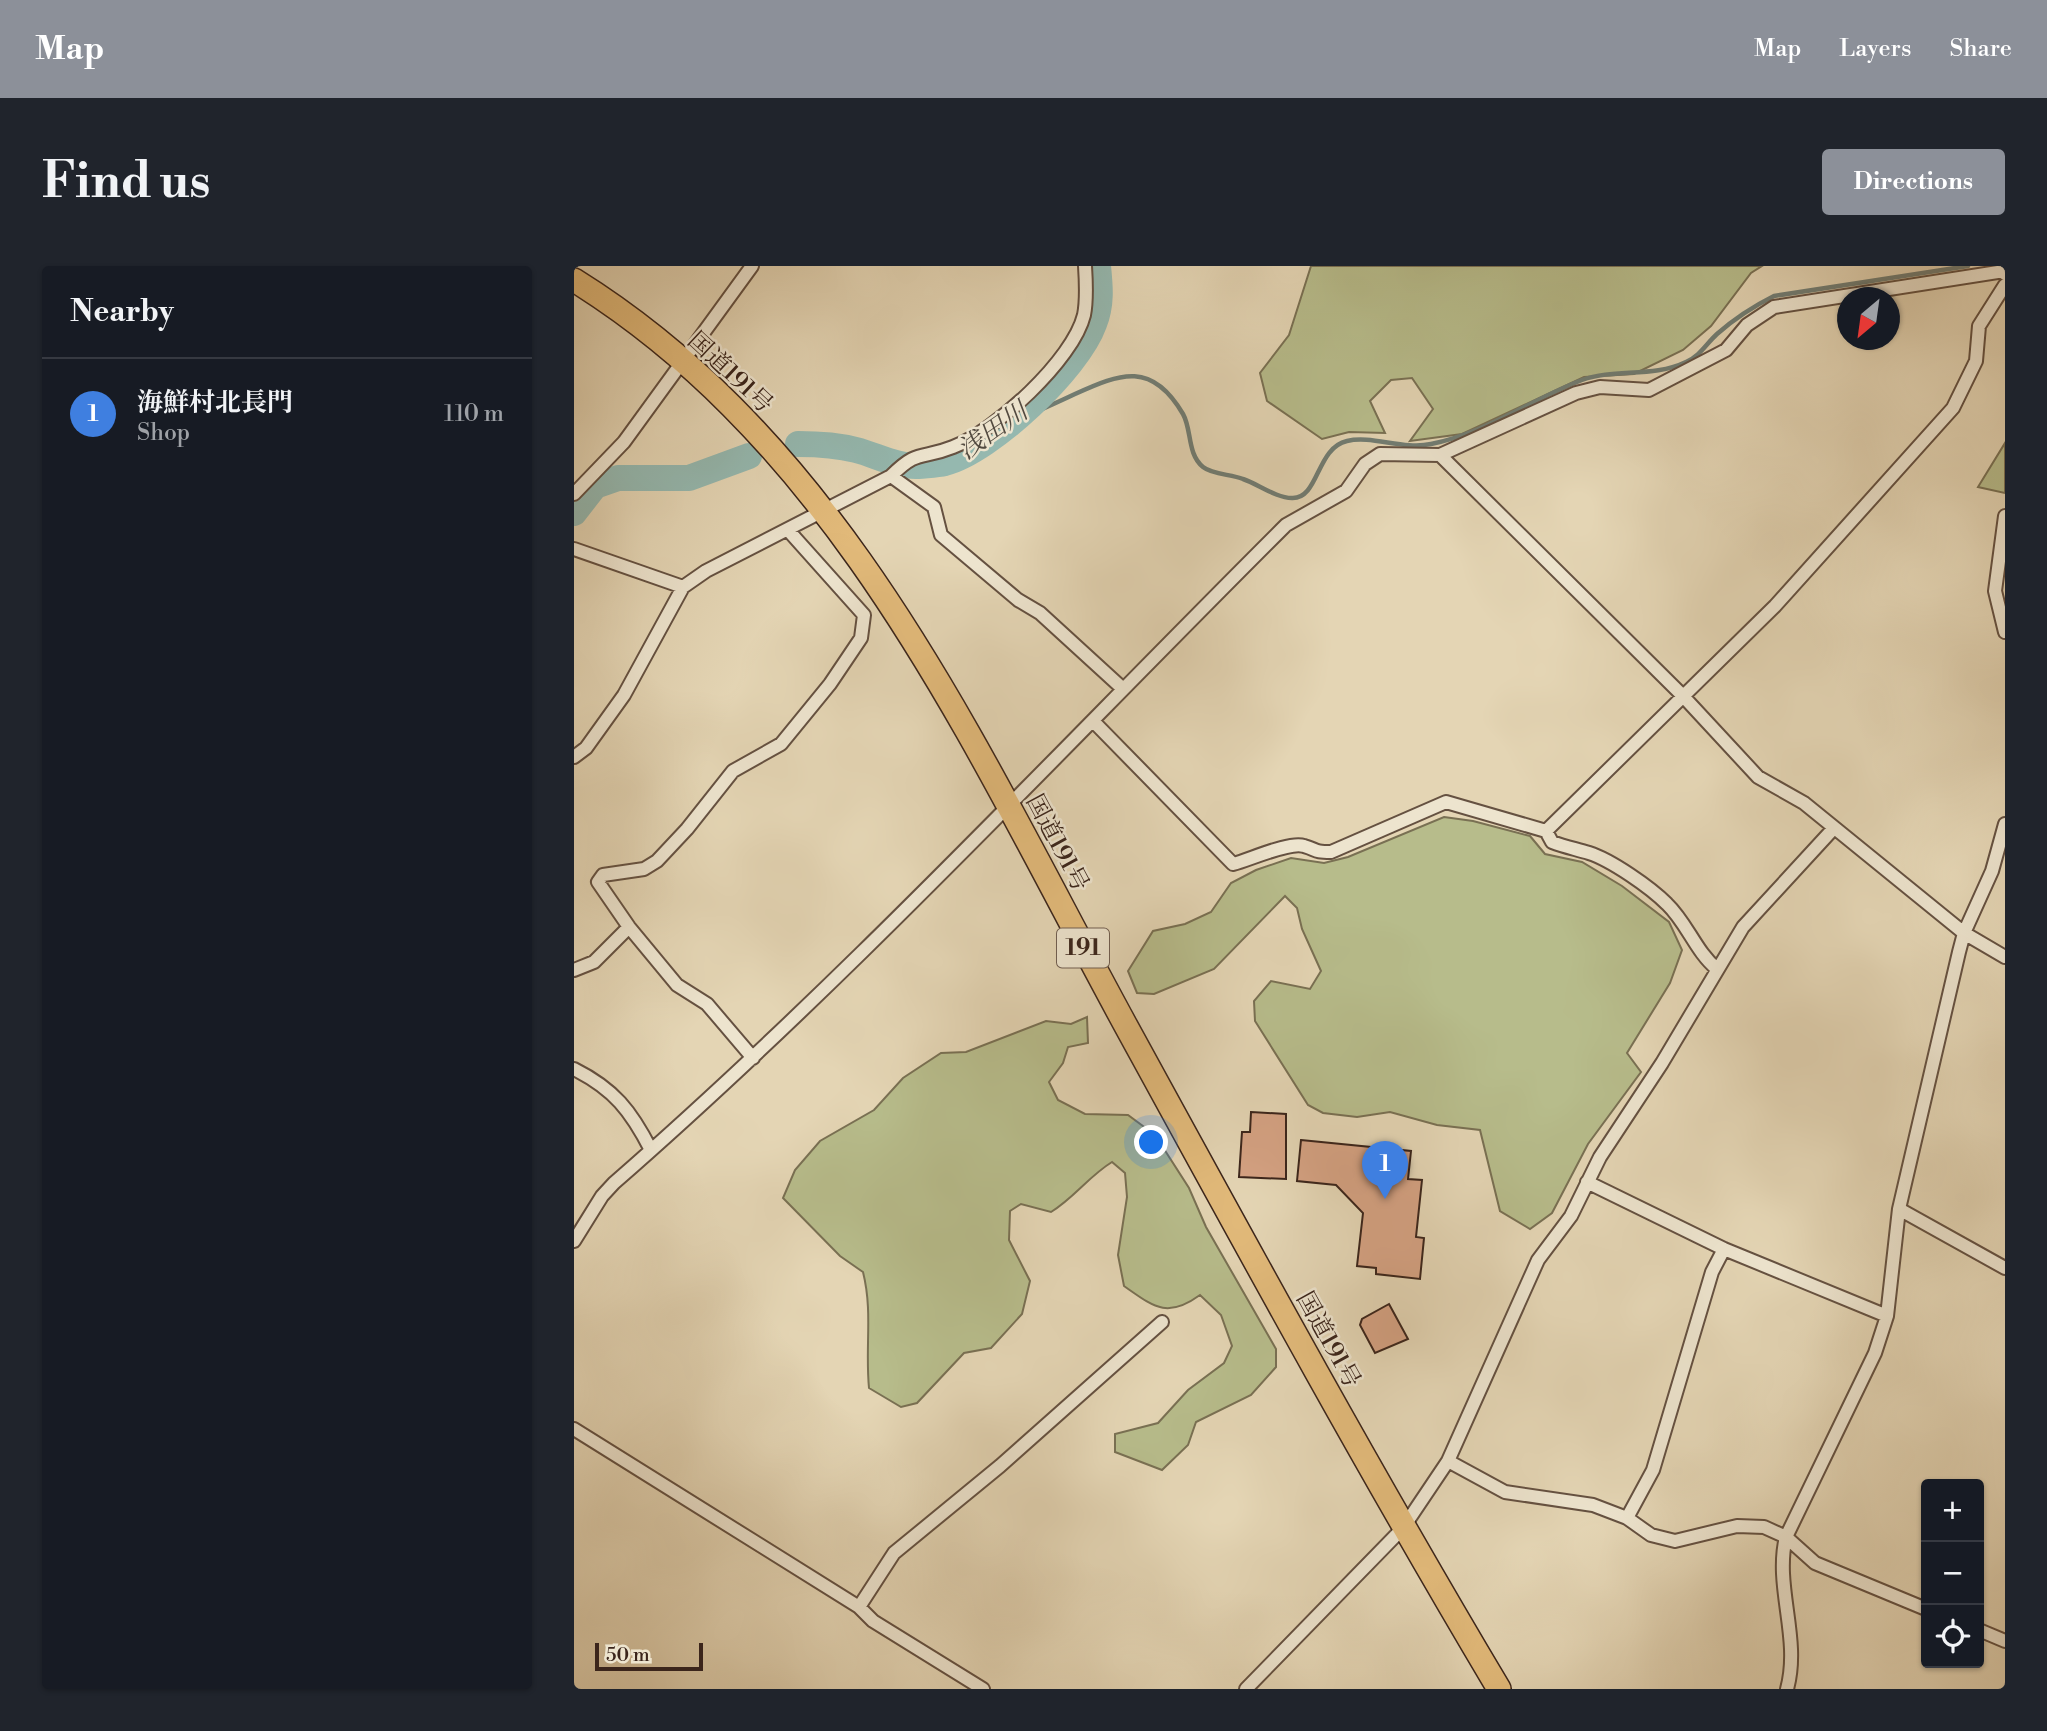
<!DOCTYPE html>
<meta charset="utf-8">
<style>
:root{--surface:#171b24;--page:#20242c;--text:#f1f3f6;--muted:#9ea1a6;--line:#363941;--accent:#8c9099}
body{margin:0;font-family:"Libre Bodoni","Noto Serif JP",serif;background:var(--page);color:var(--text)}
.controls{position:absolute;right:21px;bottom:21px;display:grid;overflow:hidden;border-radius:7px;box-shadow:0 2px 5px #0004}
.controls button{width:63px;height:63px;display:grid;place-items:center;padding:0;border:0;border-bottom:2px solid var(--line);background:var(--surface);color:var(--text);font:35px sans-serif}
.compass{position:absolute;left:1263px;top:21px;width:63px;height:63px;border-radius:50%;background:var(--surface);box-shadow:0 2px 5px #0004;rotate:209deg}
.scale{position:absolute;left:21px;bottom:18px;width:108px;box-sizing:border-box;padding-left:7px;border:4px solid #3b251b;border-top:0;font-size:19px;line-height:24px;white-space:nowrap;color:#3b251b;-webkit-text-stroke:5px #ede4ce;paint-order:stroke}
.you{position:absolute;left:578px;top:877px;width:24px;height:24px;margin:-18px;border:5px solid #fff;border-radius:50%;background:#1a73e8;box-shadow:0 0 0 10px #1a73e833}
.badge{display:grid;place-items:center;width:46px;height:46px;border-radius:50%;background:var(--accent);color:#fff;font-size:23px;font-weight:700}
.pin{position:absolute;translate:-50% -58px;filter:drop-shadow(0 2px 4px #0008)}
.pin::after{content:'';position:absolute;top:37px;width:24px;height:21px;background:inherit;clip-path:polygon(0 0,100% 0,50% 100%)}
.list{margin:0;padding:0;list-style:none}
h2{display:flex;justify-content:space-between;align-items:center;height:91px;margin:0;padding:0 28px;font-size:30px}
h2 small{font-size:23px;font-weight:400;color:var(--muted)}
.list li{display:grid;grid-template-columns:46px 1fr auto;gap:21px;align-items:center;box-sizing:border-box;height:112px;padding:0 28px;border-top:2px solid var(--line)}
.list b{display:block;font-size:26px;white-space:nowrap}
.list p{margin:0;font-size:23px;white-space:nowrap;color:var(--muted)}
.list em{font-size:23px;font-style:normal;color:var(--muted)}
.icon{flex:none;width:38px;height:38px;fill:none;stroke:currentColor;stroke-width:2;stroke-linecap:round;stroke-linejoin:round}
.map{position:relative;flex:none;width:1431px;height:1423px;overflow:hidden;border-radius:7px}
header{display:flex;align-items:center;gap:42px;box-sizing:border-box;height:98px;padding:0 35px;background:var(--accent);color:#fff}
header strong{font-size:33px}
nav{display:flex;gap:38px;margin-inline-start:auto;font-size:24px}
.intro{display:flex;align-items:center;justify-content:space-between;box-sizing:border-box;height:168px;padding:0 42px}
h1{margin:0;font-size:49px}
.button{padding:18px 32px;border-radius:7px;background:var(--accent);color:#fff;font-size:24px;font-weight:700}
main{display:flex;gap:42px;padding:0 42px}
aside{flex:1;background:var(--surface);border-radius:7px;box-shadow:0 2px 5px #0004}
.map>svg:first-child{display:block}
.green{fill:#b7bc8b;stroke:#797053;stroke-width:2}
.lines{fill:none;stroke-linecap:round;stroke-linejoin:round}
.stream{stroke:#717d74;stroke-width:4.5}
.river{stroke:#95b8af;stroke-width:26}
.building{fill:#d5a283;stroke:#3b251b;stroke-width:2}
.street-casing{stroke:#655141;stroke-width:16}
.highway-casing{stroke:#3b251b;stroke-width:26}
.street{stroke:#ede4ce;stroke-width:12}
.highway{stroke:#e2ba7a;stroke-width:23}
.labels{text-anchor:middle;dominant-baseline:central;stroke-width:5;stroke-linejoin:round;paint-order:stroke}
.shield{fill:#ede4ce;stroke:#705e51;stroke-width:2}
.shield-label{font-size:23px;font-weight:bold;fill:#3b251b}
.street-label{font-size:24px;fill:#3b251b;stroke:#ede4ce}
.water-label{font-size:26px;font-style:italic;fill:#524a40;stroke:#ede4ce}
</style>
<header>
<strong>Map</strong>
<nav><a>Map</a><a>Layers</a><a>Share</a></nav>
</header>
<div class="intro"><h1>Find us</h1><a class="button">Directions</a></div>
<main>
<aside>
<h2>Nearby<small></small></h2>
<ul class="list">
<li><span class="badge" style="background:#3f7fe0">1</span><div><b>海鮮村北長門</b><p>Shop</p></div><em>110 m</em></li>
</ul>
</aside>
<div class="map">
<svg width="1431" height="1423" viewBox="0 0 1431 1423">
<rect width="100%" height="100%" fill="#e4d5b4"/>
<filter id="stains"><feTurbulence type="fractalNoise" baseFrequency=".00286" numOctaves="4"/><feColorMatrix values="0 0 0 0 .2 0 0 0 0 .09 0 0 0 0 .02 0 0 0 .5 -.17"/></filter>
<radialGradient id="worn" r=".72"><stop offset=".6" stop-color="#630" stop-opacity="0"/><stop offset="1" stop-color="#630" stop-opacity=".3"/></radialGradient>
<path class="green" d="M737 0H1188L1177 7 1137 60 1109 84 1060 108 1010 111 888 168 836 175 859 143 838 112 817 114 796 135 811 167 775 166 748 173 693 135 686 107 715 69Z
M1431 177V227L1404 221Z
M870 551 899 555 956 570 971 588 1008 596 1048 620 1095 656 1108 684 1096 717 1053 787 1067 806 1014 878 978 947 956 963 926 945 906 864 863 859 816 846 783 851 749 847 734 839 681 755 680 735 697 715 736 723 747 705 728 663 723 642 711 630 640 703 580 728 563 727 554 705 579 665 611 658 637 646 657 617 682 604 717 592 750 597 774 591Z
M513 751 514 777 494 781 489 797 475 816 484 834 511 848 554 849 581 869 615 922 632 961 702 1083V1101L677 1129 622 1156 614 1179 588 1204 541 1186V1168L584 1157 614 1124 650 1097 658 1080 647 1049 626 1029C593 1053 580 1041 550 1020L544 989 553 931 551 907 538 896C515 910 500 932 477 946L447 938 436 945 435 974 456 1015 448 1048 417 1082 390 1087 343 1137 327 1141 295 1122C291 1081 299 1046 289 1006L266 990 209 932 221 904 246 875 300 844 329 812 367 787 392 786 472 755 497 758Z"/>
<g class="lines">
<path class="stream" d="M438 157C459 147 480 138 501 128 547 107 578 95 609 148 618 164 613 188 629 201 639 209 657 208 669 213 684 218 702 232 718 232 745 233 742 182 773 175 798 169 829 184 857 178 910 168 958 133 1008 114 1041 102 1079 112 1112 96 1126 90 1132 78 1143 68 1160 53 1180 40 1200 30L1394 0"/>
<path class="river" d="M224 178C243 178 263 179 282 184 302 189 323 201 344 200 352 199 362 199 371 197 417 185 504 103 520 58 528 38 526 20 524 0
M0 247 21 220 44 212H115L175 190"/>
</g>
<path class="building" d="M677 846 712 848V913L665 911 668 866H676Z
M727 874 837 885 834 913 848 914 842 971 850 972 846 1013 802 1008V1002L783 1000 789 947 762 919 723 915Z
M815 1038 834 1073 801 1087 786 1059 788 1053Z"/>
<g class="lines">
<g class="street-casing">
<path id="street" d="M866 189 1108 429 1184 511 1230 537 1390 667 1431 691
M317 210 360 241 367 269 444 334 466 347 548 422
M0 228 50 176 178 0
M1431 250 1421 325 1431 366
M0 283 109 321
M519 455 659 598C675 594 716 575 730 580 744 584 739 586 757 586L872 536 972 565 978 576C991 581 1002 583 1015 587 1037 594 1076 621 1093 638 1113 657 1122 686 1143 703
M0 491 12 482 50 429 109 321 132 305 317 210C345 182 347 194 379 181 421 165 499 94 510 49 513 34 512 15 511 0
M972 565 1201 340 1379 142 1402 95 1405 60 1431 19
M0 704 20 696 55 661
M179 792 133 738 103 719 55 661 24 616 29 609 70 603 83 595 113 563 159 505 207 478 256 418 287 372 290 349 214 264
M0 803C40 823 57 845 77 884
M1013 916 1150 983 1313 1050
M1325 943 1431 1002
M0 975 28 930 40 917C276 711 490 480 712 259L772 225 791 198 806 188 866 189 1002 127 1026 121 1075 124 1152 84 1173 59 1200 41 1430 5 1431 8
M0 1163 285 1341 299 1355 409 1423
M874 1195 931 1226 1019 1239 1053 1252 1077 1269 1101 1275 1163 1260 1190 1261 1212 1271 1241 1297 1352 1343
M1053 1252 1079 1204 1138 1006 1150 983
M285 1341 320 1287 426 1200 588 1056
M1405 1364 1431 1375
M672 1423 829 1262 874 1195 964 994 997 950 1026 891 1088 797 1169 661 1260 562
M1213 1423C1227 1372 1200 1321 1212 1271L1301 1087 1313 1050 1325 943 1385 686 1390 667 1418 605 1431 558"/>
</g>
<g class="highway-casing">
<path id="highway" d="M0 14C273 184 404 489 552 760 674 983 795 1205 925 1423"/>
</g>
<use href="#street" class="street"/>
<use href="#highway" class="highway"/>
</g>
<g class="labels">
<rect class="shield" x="483" y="662.5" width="52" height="39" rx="5"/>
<g class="shield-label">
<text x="509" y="682">191</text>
</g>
<g class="street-label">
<text transform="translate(156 107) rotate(43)">国道191号</text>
<text transform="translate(483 577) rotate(62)">国道191号</text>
<text transform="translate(754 1074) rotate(61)">国道191号</text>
</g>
<g class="water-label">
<text transform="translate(419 165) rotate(-35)">浅田川</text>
</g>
</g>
<rect width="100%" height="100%" filter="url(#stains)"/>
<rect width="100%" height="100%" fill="url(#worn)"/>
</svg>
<div class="controls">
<button>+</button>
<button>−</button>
<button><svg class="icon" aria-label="locate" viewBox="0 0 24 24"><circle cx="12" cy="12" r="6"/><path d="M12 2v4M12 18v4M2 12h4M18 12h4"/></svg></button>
</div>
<svg class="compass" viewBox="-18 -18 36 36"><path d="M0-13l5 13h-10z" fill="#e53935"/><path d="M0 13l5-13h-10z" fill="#9ea1a6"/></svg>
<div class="scale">50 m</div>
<div class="you"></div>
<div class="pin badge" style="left:811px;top:933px;background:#3f7fe0">1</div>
</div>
</main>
